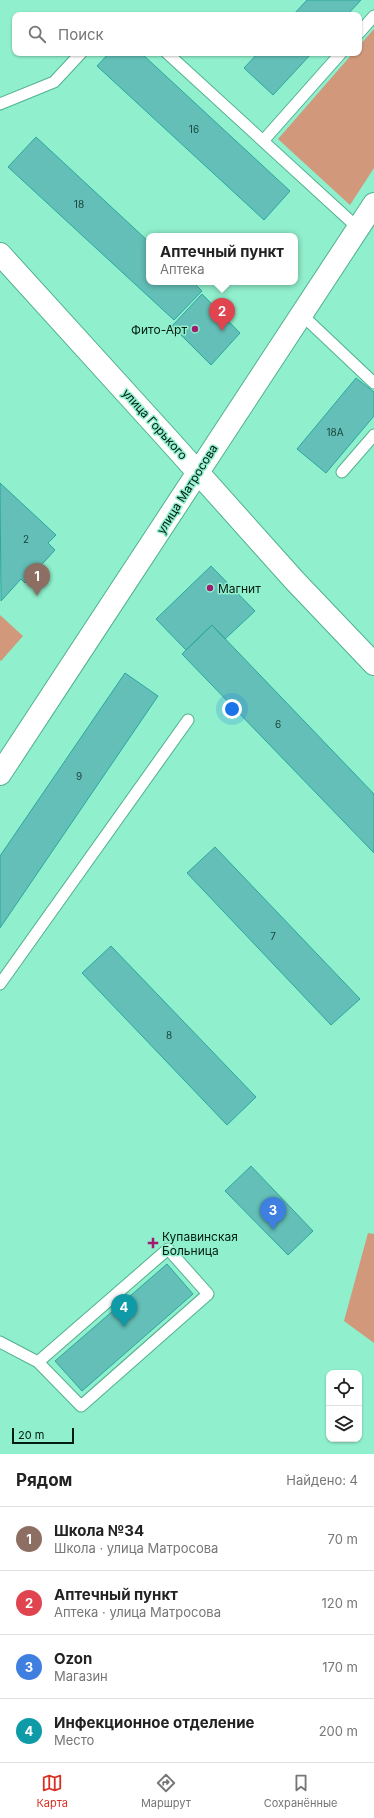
<!DOCTYPE html>
<html lang="ru">
<meta charset="utf-8">
<style>
:root{--surface:#fff;--page:#f6f6f6;--text:#222;--muted:#767676;--line:#e0e0e0;--accent:#d93025}
body{margin:0;font-family:Inter,sans-serif;background:var(--page);color:var(--text)}
.controls{position:absolute;right:12px;bottom:12px;display:grid;overflow:hidden;border-radius:8px;box-shadow:0 1px 3px #0004}
.controls button{width:36px;height:36px;display:grid;place-items:center;padding:0;border:0;border-bottom:1px solid var(--line);background:var(--surface);color:var(--text);font:20px sans-serif}
.scale{position:absolute;left:12px;bottom:10px;width:62px;box-sizing:border-box;padding-left:4px;border:2px solid #001c13;border-top:0;font-size:11px;line-height:14px;white-space:nowrap;color:#001c13;-webkit-text-stroke:3px #90efcc;paint-order:stroke}
.you{position:absolute;left:232px;top:709px;width:14px;height:14px;margin:-10px;border:3px solid #fff;border-radius:50%;background:#1a73e8;box-shadow:0 0 0 6px #1a73e833}
.badge{display:grid;place-items:center;width:26px;height:26px;border-radius:50%;background:var(--accent);color:#fff;font-size:13px;font-weight:700}
.pin{position:absolute;translate:-50% -33px;filter:drop-shadow(0 1px 2px #0008)}
.pin::after{content:'';position:absolute;top:21px;width:14px;height:12px;background:inherit;clip-path:polygon(0 0,100% 0,50% 100%)}
.popup{position:absolute;left:146px;top:233px;width:152px;height:52px;box-sizing:border-box;display:grid;place-content:center;border-radius:8px;background:var(--surface);filter:drop-shadow(0 1px 3px #0005);font-size:13px;white-space:nowrap;color:var(--muted)}
.popup b{font-size:15px;color:var(--text)}
.popup::after{content:'';position:absolute;left:50%;top:100%;margin-left:-8px;border:8px solid transparent;border-top-color:var(--surface)}
.list{margin:0;padding:0;list-style:none}
h2{display:flex;justify-content:space-between;align-items:center;height:52px;margin:0;padding:0 16px;font-size:17px}
h2 small{font-size:13px;font-weight:400;color:var(--muted)}
.list li{display:grid;grid-template-columns:26px 1fr auto;gap:12px;align-items:center;box-sizing:border-box;height:64px;padding:0 16px;border-top:1px solid var(--line)}
.list b{display:block;font-size:15px;white-space:nowrap}
.list p{margin:0;font-size:13px;white-space:nowrap;color:var(--muted)}
.list em{font-size:13px;font-style:normal;color:var(--muted)}
.icon{flex:none;width:22px;height:22px;fill:none;stroke:currentColor;stroke-width:2;stroke-linecap:round;stroke-linejoin:round}
.map{position:relative;flex:none;width:374px;height:1454px;overflow:hidden}
.search{position:absolute;background:var(--surface);box-shadow:0 1px 3px #0004;left:12px;right:12px;top:12px;height:44px;display:flex;align-items:center;gap:10px;box-sizing:border-box;padding:0 14px;border-radius:8px;color:var(--muted);font-size:15px}
.sheet{height:308px;background:var(--surface)}
nav{display:flex;justify-content:space-around;align-items:center;box-sizing:border-box;height:56px;border-top:1px solid var(--line);background:var(--surface);font-size:11px;color:var(--muted)}
nav a{display:grid;justify-items:center;gap:2px}
nav .on{color:var(--accent)}
.map>svg:first-child{display:block}
.green{fill:#d1987b}
.building{fill:#63bfb7;stroke:#2ca79f}
.lines{fill:none;stroke-linecap:round;stroke-linejoin:round}
.service-casing{stroke:#51b190;stroke-width:13}
.tertiary-casing{stroke:#51b190;stroke-width:24}
.service{stroke:#fff;stroke-width:11}
.tertiary{stroke:#fff;stroke-width:22}
.poi-dot{fill:#9f1c6e;stroke:#90efcc;stroke-width:1.5}
.labels{text-anchor:middle;dominant-baseline:central;stroke-width:3;stroke-linejoin:round;paint-order:stroke}
.number-label{font-size:10px;fill:#19453c}
.poi-label{font-size:12px;fill:#001c13;stroke:#90efcc;text-anchor:start}
.street-label{font-size:12px;fill:#001c13;stroke:#90efcc}
</style>
<div class="map">
<svg width="374" height="1454" viewBox="0 0 374 1454">
<rect width="100%" height="100%" fill="#90efcc"/>
<path class="green" d="M374 29V168L350 205 278 139 353 53H359V46Z
M0 615 23 636 1 661 0 660Z
M368 1233 374 1234V1343L344 1321Z"/>
<path class="building" d="M307 0H361L347 15H293Z
M109 53H141L290 191 264 220 97 66Z
M258 53H312L273 95 244 68Z
M36 137 149 242V282H193L202 291 174 320 8 167Z
M202 294 240 333 211 365 172 326Z
M356 378 374 392V416L326 473 297 449Z
M0 483 56 535 48 543 55 550 25 583 21 579 1 601Z
M211 566 255 611 225 639 212 625 186 650 156 619Z
M212 625 374 794V853L182 654Z
M125 673 158 696 0 928V856Z
M215 847 360 999 331 1025 187 873Z
M111 946 256 1097 227 1125 82 973Z
M251 1166 313 1231 288 1255 225 1191Z
M167 1264 193 1294 82 1391 55 1361Z"/>
<g class="lines">
<g class="service-casing">
<path id="service" d="M359 33 374 16
M167 53 358 228
M0 104 54 82 81 53
M263 141 341 53
M301 314 374 383
M342 472 374 435
M0 984 188 720
M0 1342 38 1362 81 1406 208 1294 168 1249 38 1362"/>
</g>
<g class="tertiary-casing">
<path id="tertiary" d="M0 254 168 439 295 581 374 664
M0 774C125 584 249 393 374 204"/>
</g>
<use href="#service" class="service"/>
<use href="#tertiary" class="tertiary"/>
</g>
<g class="poi-dot">
<circle cx="195" cy="329" r="4"/>
<circle cx="210" cy="588" r="4"/>
<path d="M151 1237h4v4h4v4h-4v4h-4v-4h-4v-4h4z"/>
</g>
<g class="labels">
<g class="number-label">
<text x="194" y="129">16</text>
<text x="79" y="204">18</text>
<text x="335" y="432">18А</text>
<text x="26" y="539">2</text>
<text x="278" y="724">6</text>
<text x="79" y="776">9</text>
<text x="273" y="936">7</text>
<text x="169" y="1035">8</text>
</g>
<g class="poi-label">
<text x="187" y="329" text-anchor="end">Фито-Арт</text>
<text x="218" y="588">Магнит</text>
<text x="162" y="1236">Купавинская<tspan x="162" dy="14">Больница</tspan></text>
</g>
<g class="street-label">
<text transform="translate(155 424) rotate(48)">улица Горького</text>
<text transform="translate(187 489) rotate(-58)">улица Матросова</text>
</g>
</g>
</svg>
<div class="controls">
<button><svg class="icon" aria-label="locate" viewBox="0 0 24 24"><circle cx="12" cy="12" r="6"/><path d="M12 2v4M12 18v4M2 12h4M18 12h4"/></svg></button>
<button><svg class="icon" aria-label="layers" viewBox="0 0 24 24"><path d="M12 4l9 5-9 5-9-5zM3 14l9 5 9-5"/></svg></button>
</div>
<div class="scale">20 m</div>
<div class="you"></div>
<div class="pin badge" style="left:37px;top:596px;background:#8d6e63">1</div>
<div class="pin badge" style="left:222px;top:331px;background:#e0444e">2</div>
<div class="popup"><b>Аптечный пункт</b>Аптека</div>
<div class="pin badge" style="left:273px;top:1230px;background:#3f7fe0">3</div>
<div class="pin badge" style="left:124px;top:1327px;background:#0f9aa8">4</div>
<div class="search"><svg class="icon" aria-label="search" viewBox="0 0 24 24"><circle cx="10" cy="10" r="6"/><path d="M15 15l6 6"/></svg>Поиск</div>
</div>
<section class="sheet">
<h2>Рядом<small>Найдено: 4</small></h2>
<ul class="list">
<li><span class="badge" style="background:#8d6e63">1</span><div><b>Школа №34</b><p>Школа · улица Матросова</p></div><em>70 m</em></li>
<li><span class="badge" style="background:#e0444e">2</span><div><b>Аптечный пункт</b><p>Аптека · улица Матросова</p></div><em>120 m</em></li>
<li><span class="badge" style="background:#3f7fe0">3</span><div><b>Ozon</b><p>Магазин</p></div><em>170 m</em></li>
<li><span class="badge" style="background:#0f9aa8">4</span><div><b>Инфекционное отделение</b><p>Место</p></div><em>200 m</em></li>
</ul>
</section>
<nav>
<a class="on"><svg class="icon" aria-label="map" viewBox="0 0 24 24"><path d="M3 6l6-2 6 2 6-2v14l-6 2-6-2-6 2zM9 4v14M15 6v14"/></svg>Карта</a>
<a><svg class="icon" aria-label="directions" viewBox="0 0 24 24"><path d="M12 3l9 9-9 9-9-9zM9 14v-3h6M13 9l2 2-2 2"/></svg>Маршрут</a>
<a><svg class="icon" aria-label="saved" viewBox="0 0 24 24"><path d="M7 4h10v16l-5-4-5 4z"/></svg>Сохранённые</a>
</nav>
